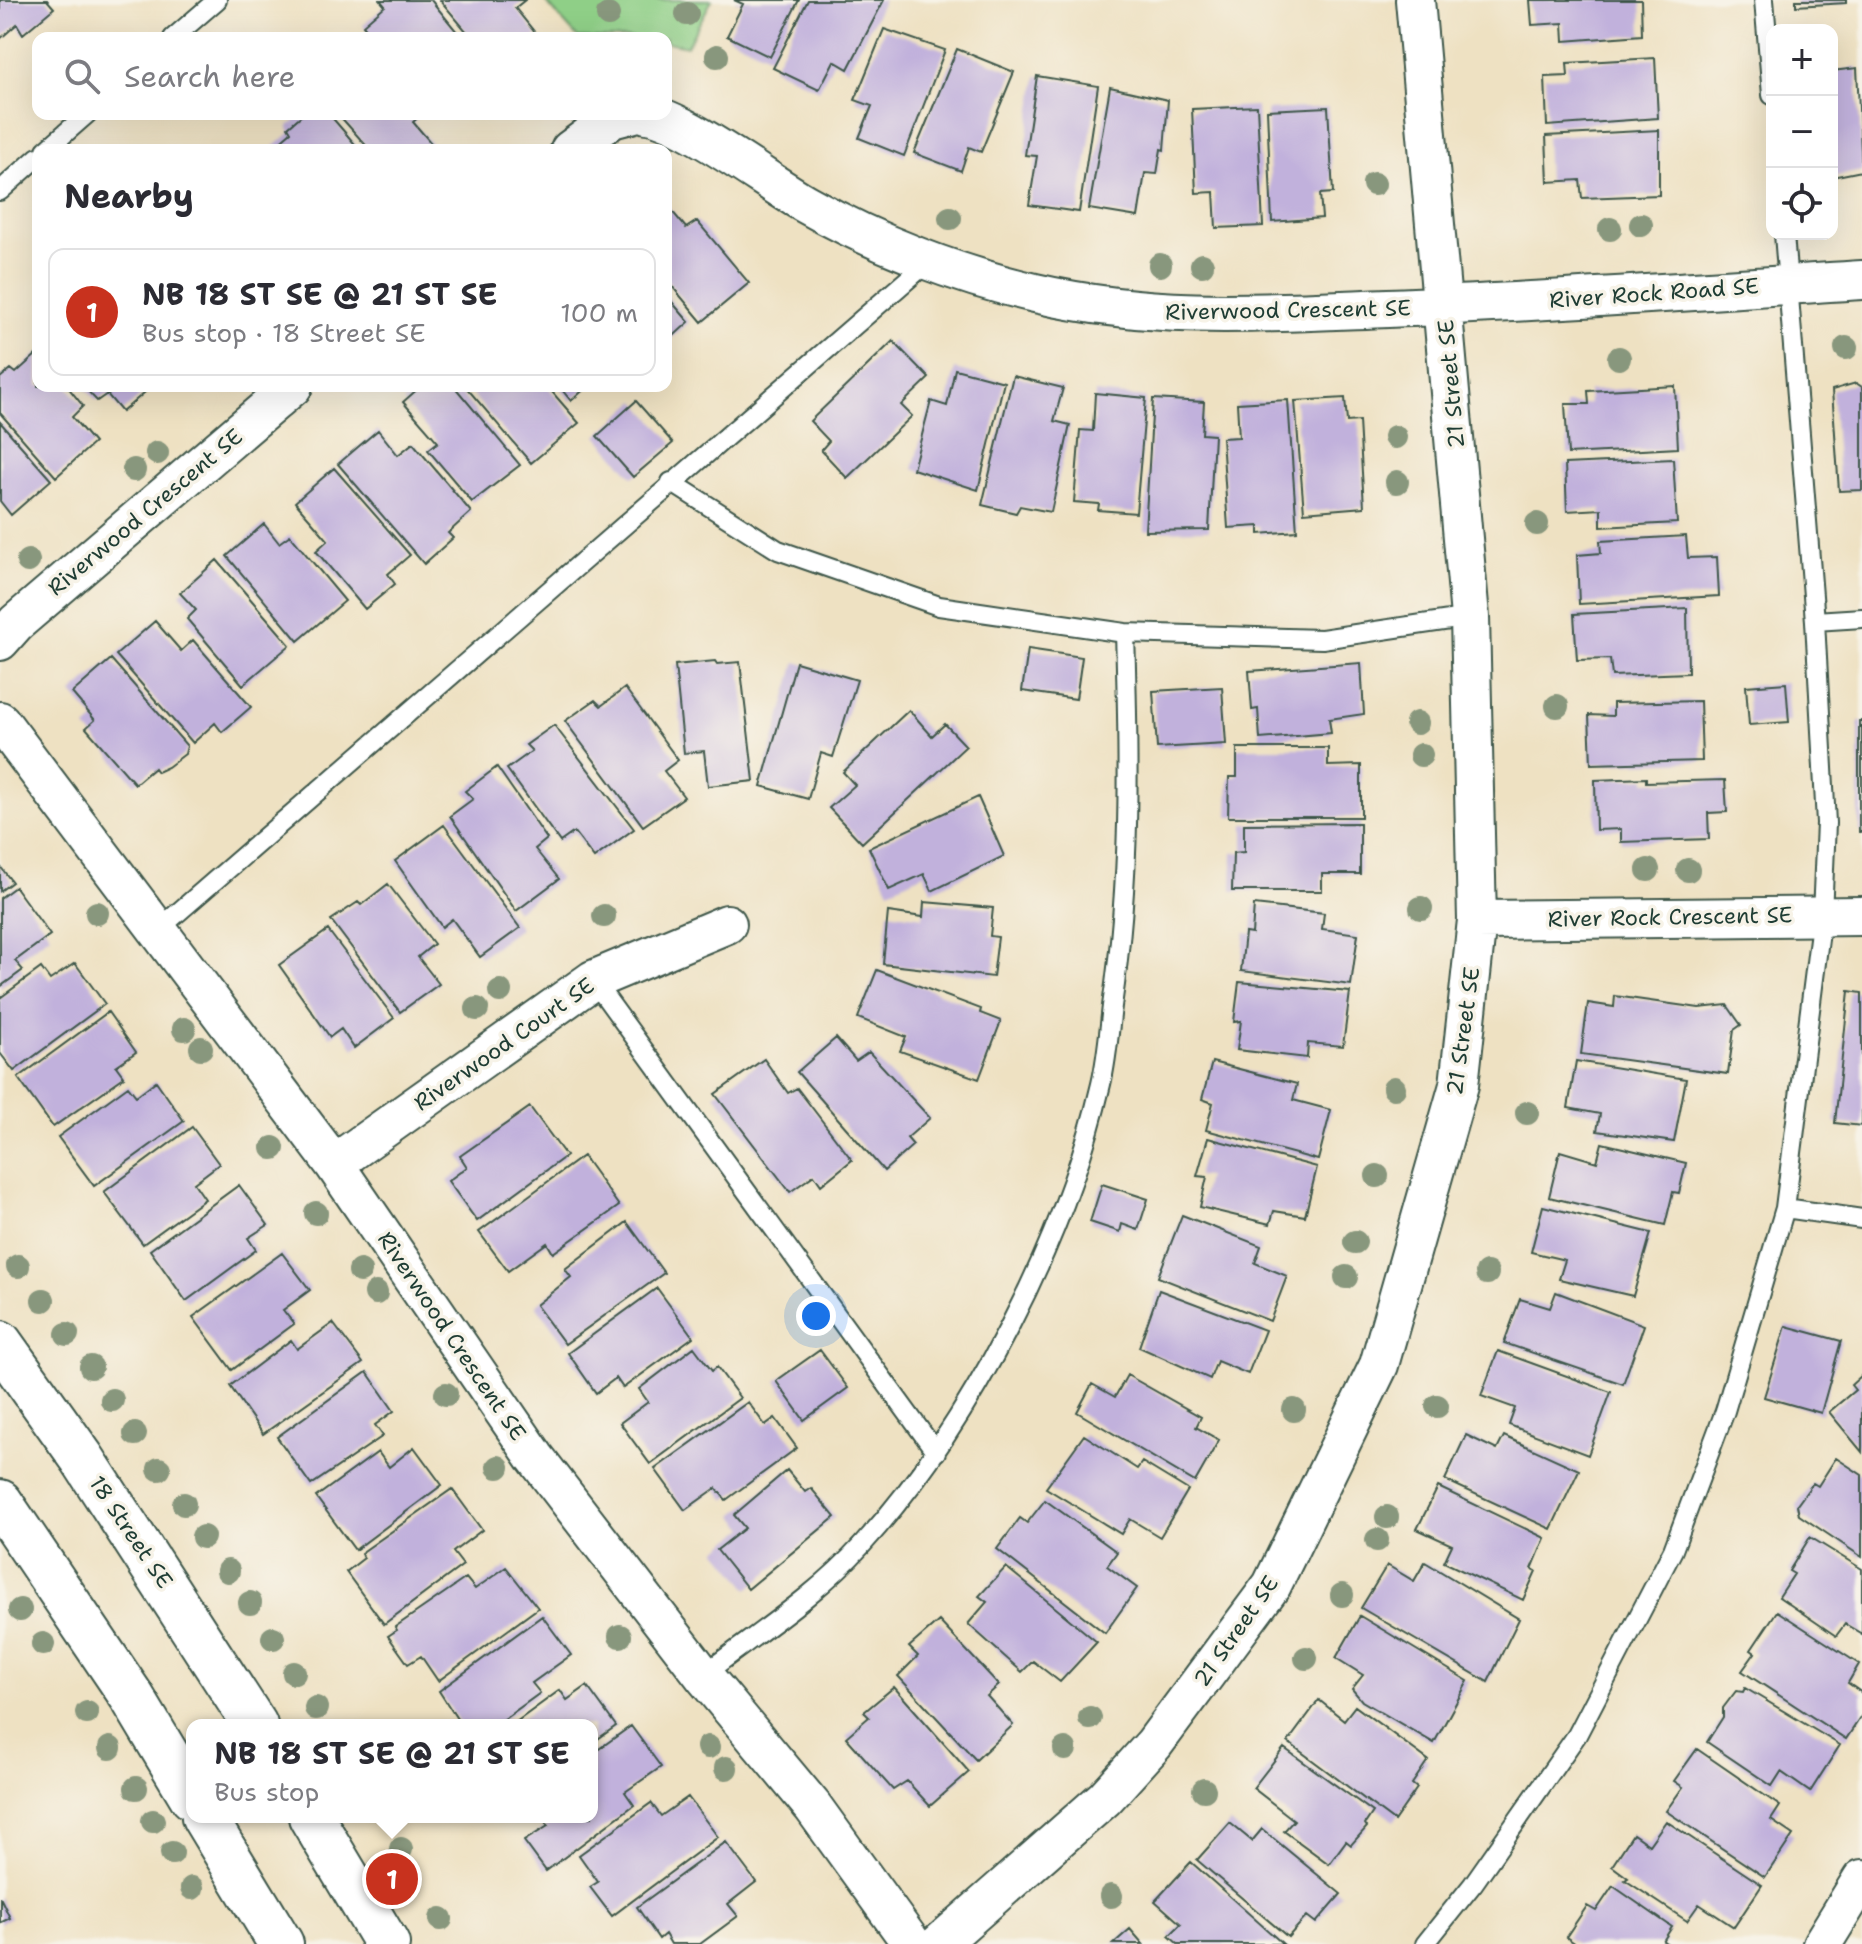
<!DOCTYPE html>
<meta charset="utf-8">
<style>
:root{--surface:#fff;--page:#f2f2f3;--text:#2b2b33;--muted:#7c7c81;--line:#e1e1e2;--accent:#c8321e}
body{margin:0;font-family:"Shantell Sans",sans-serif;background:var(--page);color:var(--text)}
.controls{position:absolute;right:24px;top:24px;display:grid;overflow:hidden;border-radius:16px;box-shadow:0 8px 32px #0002}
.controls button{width:72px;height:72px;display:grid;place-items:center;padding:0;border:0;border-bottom:2px solid var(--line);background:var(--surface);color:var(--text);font:40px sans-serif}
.you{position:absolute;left:816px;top:1316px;width:28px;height:28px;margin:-20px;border:6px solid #fff;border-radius:50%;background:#1a73e8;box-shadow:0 0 0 12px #1a73e833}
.badge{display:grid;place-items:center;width:52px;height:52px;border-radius:50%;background:var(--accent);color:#fff;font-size:26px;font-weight:700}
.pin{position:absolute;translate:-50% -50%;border:4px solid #fff;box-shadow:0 2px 8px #0006}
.popup{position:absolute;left:186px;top:1719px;width:412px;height:104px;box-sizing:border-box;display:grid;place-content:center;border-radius:16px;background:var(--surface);filter:drop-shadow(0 2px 6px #0005);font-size:26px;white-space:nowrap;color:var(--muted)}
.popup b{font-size:30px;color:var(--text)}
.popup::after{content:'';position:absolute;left:50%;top:100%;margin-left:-16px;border:16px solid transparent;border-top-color:var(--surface)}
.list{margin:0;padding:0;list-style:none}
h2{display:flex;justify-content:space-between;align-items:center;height:104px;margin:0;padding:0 32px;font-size:34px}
h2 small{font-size:26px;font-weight:400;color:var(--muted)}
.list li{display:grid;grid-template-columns:52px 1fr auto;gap:24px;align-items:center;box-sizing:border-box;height:128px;margin:0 16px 16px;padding:0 16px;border:2px solid var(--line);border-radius:16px}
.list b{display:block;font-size:30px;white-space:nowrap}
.list p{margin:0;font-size:26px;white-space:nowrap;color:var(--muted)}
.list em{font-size:26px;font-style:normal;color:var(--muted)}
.icon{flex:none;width:44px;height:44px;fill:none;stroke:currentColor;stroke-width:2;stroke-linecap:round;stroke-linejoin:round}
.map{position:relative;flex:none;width:1862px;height:1944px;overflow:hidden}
.search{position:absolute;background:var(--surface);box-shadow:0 8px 32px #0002;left:32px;top:32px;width:640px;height:88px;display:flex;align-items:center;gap:20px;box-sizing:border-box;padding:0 28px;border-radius:16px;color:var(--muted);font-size:30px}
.panel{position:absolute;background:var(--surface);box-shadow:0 8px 32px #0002;left:32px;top:144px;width:640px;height:248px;border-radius:16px}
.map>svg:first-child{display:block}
.green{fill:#8fcf87;stroke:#57865e;stroke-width:2}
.building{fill:#c1b1dc}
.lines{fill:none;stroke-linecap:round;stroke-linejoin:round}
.service-casing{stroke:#3e5649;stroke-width:22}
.minor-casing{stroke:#3e5649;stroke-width:42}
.secondary-casing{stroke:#3e5649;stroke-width:48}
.service{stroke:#fff;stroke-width:18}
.minor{stroke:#fff;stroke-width:38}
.secondary{stroke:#fff;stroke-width:44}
.tree{fill:#88977d}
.labels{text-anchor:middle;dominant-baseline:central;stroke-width:7;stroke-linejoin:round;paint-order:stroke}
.street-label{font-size:22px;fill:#1f3d34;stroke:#f7f3e8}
</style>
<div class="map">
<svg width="1862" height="1944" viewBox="0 0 1862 1944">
<rect width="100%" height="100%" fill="#f7f3e8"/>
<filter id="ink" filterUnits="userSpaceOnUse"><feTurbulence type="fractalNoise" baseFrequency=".0125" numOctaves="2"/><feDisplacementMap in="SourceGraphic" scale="16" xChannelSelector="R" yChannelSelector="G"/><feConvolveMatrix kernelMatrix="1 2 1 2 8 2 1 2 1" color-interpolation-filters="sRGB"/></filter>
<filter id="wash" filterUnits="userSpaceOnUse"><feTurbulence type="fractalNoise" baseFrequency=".006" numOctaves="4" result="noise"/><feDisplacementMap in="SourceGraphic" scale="32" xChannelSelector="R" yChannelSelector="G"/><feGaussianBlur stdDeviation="1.8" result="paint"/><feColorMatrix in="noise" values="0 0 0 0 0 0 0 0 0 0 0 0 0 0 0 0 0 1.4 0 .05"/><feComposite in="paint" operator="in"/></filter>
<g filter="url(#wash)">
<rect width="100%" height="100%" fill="#eee1c2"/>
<path class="green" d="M544 0H712L687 46 666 42V38H578Z"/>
<g id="blocks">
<path class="building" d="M0 0H47L54 8 23 34 17 24 0 39Z
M380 0H431L462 38H374L363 25 385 6Z
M440 0H525L515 8 537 35 533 38H472Z
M734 0H799L770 57 727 36 743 4Z
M808 0H884L848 69 834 61 819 90 773 68Z
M1530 0H1641L1642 35 1564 41 1563 23 1532 25Z
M1796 0H1846V3L1796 6Z
M884 29 945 50 904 156 859 138 872 106 855 100Z
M957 49 1014 72 981 152 969 147 961 171 914 153Z
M1655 58 1658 118 1547 126 1545 77 1568 76 1567 63Z
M1857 68 1862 171 1832 177V71Z
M1037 76 1098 86 1079 212 1029 205 1037 156 1025 155Z
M1110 87 1168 100 1164 150 1161 149 1157 174 1145 173 1138 217 1089 209Z
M1257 106 1263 226 1216 228 1214 192 1196 193 1192 109Z
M1328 107 1333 193 1320 194 1322 218 1272 222 1267 110Z
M303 114H329L360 150H270L291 132 288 127Z
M338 114H422L413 122 437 150H370Z
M1659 130V195L1582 198 1580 180 1548 182 1546 136Z
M666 204 686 228 697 221 749 283 702 322 666 279Z
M666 295 689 322 666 343Z
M893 341 929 378 901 405 912 416 847 478 821 450 829 441 810 421Z
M38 353V386H67L83 406 72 417 94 443 56 477 0 413V378L11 369 16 373Z
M955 369 1004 382 978 490 913 469 931 401 947 406Z
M1013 376 1063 388 1054 421 1070 425 1051 512 1020 506 1016 513 982 505Z
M1856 383 1862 387V490L1839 491 1832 390Z
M83 386H152L122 412 107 394 97 401Z
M421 386H454L520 465 472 502 428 450 438 442 403 402Z
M465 386H547L579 423 531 463Z
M559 386H588L571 401Z
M1675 386 1678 448 1568 454 1565 404H1589L1588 391Z
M1095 393 1146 398 1136 513 1098 510 1099 504 1074 502 1080 430 1093 431Z
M1345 398 1347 422 1359 421 1364 507 1304 512 1295 401Z
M1153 399 1204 402 1202 434 1214 435 1209 530 1145 531Z
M1288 400 1297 531 1259 534V526L1228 528 1222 438 1239 437 1237 403Z
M636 401 673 443 633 477 597 436Z
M0 422 51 480 11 515 0 501Z
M378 430 398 455 413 443 471 512 448 533 453 538 424 564 338 464Z
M1673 459 1677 523 1601 527V509L1567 511 1565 464Z
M334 468 410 555 388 574 395 584 365 609 316 551 328 540 295 502Z
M264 524 279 543 290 535 345 601 298 641 227 556Z
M1686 536 1688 558 1717 557 1719 596 1579 604 1577 555 1601 553 1600 541Z
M217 560 290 645 243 685 187 619 196 610 180 593Z
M1687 608 1688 673 1612 676 1610 659 1577 660 1574 614Z
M155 621 181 651 193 640 251 707 222 732 215 723 193 743 116 655Z
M1028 649 1082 657 1076 699 1022 691Z
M111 659 187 746 185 754 168 767 157 772 154 768 135 784 86 728 95 720 72 693Z
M715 661 717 664 740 662 754 781 708 786 704 751 684 753 675 665Z
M796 662 857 680 833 757 821 753 808 799 761 786Z
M1361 663 1364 714 1329 719 1331 733 1260 739 1258 709 1252 710 1249 671Z
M1786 683 1789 722 1749 725 1746 686Z
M1222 687 1226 744 1157 748 1153 691Z
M625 688 678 760 664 771 684 797 643 826 565 721 595 700 601 706Z
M1700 701 1702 761 1591 764 1589 715 1613 716V703Z
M909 710 932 736 945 724 966 746 862 843 829 808 855 785 843 772Z
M1859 721H1862V832H1859Z
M554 725 634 829 594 858 574 832 560 842 507 769 532 751 526 745Z
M1237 748H1328V766L1361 765V817H1228L1229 777H1237Z
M497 767 547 839 535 849 559 879 516 911 450 816 473 799 465 791Z
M1646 778V782L1725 780 1727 812 1708 813 1709 839 1621 842V829L1596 830 1595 780Z
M978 797 1004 856 932 891 924 874 889 890 869 848Z
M1360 823V874H1322V891H1232L1233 853 1244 852V824Z
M444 825 520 928 480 957 452 919 442 927 395 861Z
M0 866 12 882 0 891Z
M388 884 434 944 418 957 439 984 400 1012 331 920 358 902 361 905Z
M15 887 50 935 15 961 23 970 0 987V898Z
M924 902 993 908 990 936 998 937 993 977 883 964 888 912 923 917Z
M1254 905 1324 913 1322 929 1358 934 1351 985 1241 971 1245 933 1252 934Z
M328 930 394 1018 354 1048 341 1029 330 1037 279 965Z
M75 963 105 1004 14 1071 0 1053V998L41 968 50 980Z
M877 970 981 1009 980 1013 1001 1021 979 1079 900 1051 906 1037 858 1018Z
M1239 982 1350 992 1343 1046 1308 1043 1307 1058 1237 1050 1241 1021 1234 1022Z
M1849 991 1862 993V1126L1835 1123Z
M1615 996 1699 1008 1727 1005 1741 1025 1734 1030 1728 1074 1581 1054 1588 1003 1614 1007Z
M108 1012 136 1052 116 1066 124 1077 53 1127 18 1078Z
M836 1038 856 1061 869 1052 930 1118 907 1138 913 1145 884 1171 797 1072Z
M764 1059 788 1093 797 1088 852 1160 821 1185 814 1175 790 1192 715 1094Z
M1576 1061 1686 1079 1674 1142 1597 1131 1600 1114 1568 1108Z
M1212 1062 1297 1084 1293 1100 1331 1110 1318 1160 1206 1130 1213 1103 1202 1099Z
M156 1081 184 1121 94 1186 58 1137 128 1086 136 1096Z
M530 1107 566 1156 477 1221 448 1181 467 1167 460 1156Z
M192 1127 219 1164 194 1183 205 1199 143 1244 104 1192Z
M1208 1138 1317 1167 1305 1216 1274 1211 1270 1224 1200 1207 1207 1177 1197 1176Z
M1602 1143 1686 1163 1679 1193 1673 1192 1665 1225 1549 1197 1560 1151 1597 1162Z
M583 1156 619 1206 553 1253 547 1243 508 1271 479 1232Z
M1102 1184 1148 1199 1138 1230 1122 1224 1120 1232 1090 1222Z
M239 1185 268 1225 248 1238 256 1250 186 1301 150 1250Z
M1543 1206 1651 1233 1633 1296 1559 1279 1565 1260 1531 1252Z
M1182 1215 1261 1246 1255 1263 1287 1276 1270 1321 1158 1277Z
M627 1222 664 1273 565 1344 536 1305 571 1277 565 1269Z
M282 1253 310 1290 283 1310 294 1324 232 1370 193 1317Z
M657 1288 693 1337 623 1388 616 1378 596 1393 568 1353Z
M1159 1290 1265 1330 1248 1374 1217 1361 1210 1379 1139 1347Z
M1556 1292 1644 1325 1623 1384 1504 1343 1520 1299 1550 1308Z
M333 1323 363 1363 263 1434 230 1386 291 1340 297 1349Z
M1786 1326 1841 1341 1821 1413 1764 1397Z
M694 1347 712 1371 717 1367 740 1398 650 1464 620 1423 648 1402 639 1389Z
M820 1350 848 1388 804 1420 776 1381Z
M1498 1351 1611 1392 1588 1455 1509 1425 1515 1408 1481 1396Z
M367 1372 394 1411 375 1425 383 1436 311 1485 277 1437Z
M1127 1375 1201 1417 1196 1427 1219 1440 1195 1482 1077 1412 1092 1384 1115 1397Z
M1862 1375V1452L1829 1412 1855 1390 1851 1385Z
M748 1402 765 1425 775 1418 797 1448 726 1500 716 1488 685 1510 655 1469Z
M1084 1435 1137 1469 1142 1462 1188 1490 1160 1537 1130 1519 1121 1534 1046 1488Z
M1466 1435 1497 1450 1504 1436 1579 1470 1551 1529 1445 1480Z
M414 1447 442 1485 355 1550 316 1497 378 1452 389 1467Z
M1836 1458 1862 1475V1557L1799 1515 1797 1505 1813 1483 1818 1486Z
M787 1470 805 1492 811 1488 835 1517 748 1589 717 1550 745 1528 734 1515Z
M1438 1487 1545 1538 1532 1569 1536 1571 1523 1600 1444 1562 1452 1545 1417 1529Z
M452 1489 482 1530 453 1552 463 1565 384 1624 346 1572 364 1558 361 1553Z
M1045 1500 1117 1552 1107 1566 1137 1588 1105 1633 997 1549 1020 1518 1027 1523Z
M1810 1537 1862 1569V1634L1845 1624 1836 1636 1779 1597 1794 1574 1789 1571Z
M1425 1562 1519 1619 1488 1682 1361 1608 1387 1565 1414 1581Z
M506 1567 538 1608 438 1681 421 1656 408 1664 388 1636 397 1630 395 1627 466 1578 475 1589Z
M1006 1567 1097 1642 1060 1682 1033 1661 1022 1672 968 1624 987 1602 979 1596Z
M1777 1611 1859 1664 1848 1683 1862 1693V1715L1846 1739 1742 1671 1755 1653 1751 1650Z
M542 1616 571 1655 532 1683 540 1693 496 1725H461L439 1691Z
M1360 1616 1468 1681 1434 1743 1362 1701 1352 1689 1363 1675 1336 1658Z
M939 1621 999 1685 987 1696 1013 1725 976 1760 898 1676 918 1656 909 1647Z
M587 1686 616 1726 592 1743V1725H512L560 1690 567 1700Z
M894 1687 969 1772 930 1806 907 1781 893 1790 846 1737 869 1717 864 1712Z
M1745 1688 1840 1745 1810 1792 1781 1772 1772 1786 1707 1742 1723 1717V1708L1736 1691 1743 1692Z
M1319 1700 1344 1720 1355 1706 1428 1760 1412 1784 1417 1788 1394 1821 1288 1742Z
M631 1726 661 1767 625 1792 634 1805 546 1871 524 1841 548 1826 542 1817H592V1754Z
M1284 1748 1373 1812 1365 1824 1367 1827 1351 1845 1346 1841 1329 1864 1284 1831 1294 1820 1253 1788Z
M1697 1749 1780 1806 1771 1820 1793 1835 1765 1877 1666 1811 1683 1787 1674 1781Z
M688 1797 718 1837 612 1916 590 1887 598 1882 579 1855 651 1803 661 1816Z
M1666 1821 1762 1885 1734 1927 1699 1904 1687 1921 1625 1880 1628 1878 1612 1866 1633 1834 1649 1845Z
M1230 1823 1252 1841 1262 1829 1341 1894 1316 1923 1307 1916 1288 1937 1197 1860Z
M726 1842 756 1882 728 1904 738 1916 700 1944H671L665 1934 659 1939 637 1907Z
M1191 1862 1283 1944H1178L1169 1936 1181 1924 1155 1901Z
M1613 1886 1672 1927 1663 1941 1668 1944H1576L1566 1937 1587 1906 1596 1911Z
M0 1897 10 1918 0 1923Z
M1130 1929 1143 1944H1113Z"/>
</g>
</g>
<g filter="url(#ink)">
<use href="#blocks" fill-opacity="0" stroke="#3e5649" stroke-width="2"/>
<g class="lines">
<g class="service-casing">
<path id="service" d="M1764 0 1772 95
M173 38 217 0
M46 150 87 114
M0 191 38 157
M671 482 778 550 939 606 1125 633 1322 639 1470 617
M1815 621 1862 618
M159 929 929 261
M593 980 936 1452
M1785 1208 1862 1219
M703 1675C756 1634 816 1596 862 1545 970 1426 1065 1240 1101 1084 1107 1059 1109 1032 1112 1006 1131 877 1129 762 1125 633
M1425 1944 1473 1884 1577 1735 1673 1550 1725 1411 1785 1208 1822 915 1826 823 1815 621 1784 234"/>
</g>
<g class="minor-casing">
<path id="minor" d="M647 114C683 118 769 183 806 204 876 244 957 275 1035 293 1156 321 1265 313 1388 308 1546 302 1704 290 1862 280
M570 150 612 119 631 114
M0 641 16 623 293 386
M0 721 334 1164 535 1457 703 1675 813 1807 912 1944
M1477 920 1862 916
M334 1164 593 980 727 924
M939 1944 1105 1798 1154 1744 1272 1585 1379 1365 1459 1085 1477 920 1470 617 1415 0
M1822 1944 1862 1879"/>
</g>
<g class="secondary-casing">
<path id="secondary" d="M0 1343 82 1458 255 1725
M0 1502 132 1697 192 1797
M204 1817 281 1944
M311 1817 387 1944"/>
</g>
<use href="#service" class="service"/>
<use href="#minor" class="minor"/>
<use href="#secondary" class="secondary"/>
</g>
<g class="tree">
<circle cx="687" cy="14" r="12"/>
<circle cx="608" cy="15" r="12"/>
<circle cx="717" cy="56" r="12"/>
<circle cx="1374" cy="184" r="12"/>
<circle cx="950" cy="218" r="12"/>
<circle cx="1641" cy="225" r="12"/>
<circle cx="1610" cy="229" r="12"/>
<circle cx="1160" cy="265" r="12"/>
<circle cx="1202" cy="265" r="12"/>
<circle cx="1846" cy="348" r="12"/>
<circle cx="1619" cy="358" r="12"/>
<circle cx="1395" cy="437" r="12"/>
<circle cx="157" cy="453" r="12"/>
<circle cx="134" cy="470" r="12"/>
<circle cx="1397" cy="482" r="12"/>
<circle cx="1537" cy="524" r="12"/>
<circle cx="28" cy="561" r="12"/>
<circle cx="1557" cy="706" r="12"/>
<circle cx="1417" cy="723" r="12"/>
<circle cx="1421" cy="755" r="12"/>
<circle cx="1648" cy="870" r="12"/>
<circle cx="1688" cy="870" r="12"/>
<circle cx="1421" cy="908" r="12"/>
<circle cx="97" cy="913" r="12"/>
<circle cx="604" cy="916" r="12"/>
<circle cx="500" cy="991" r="12"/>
<circle cx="477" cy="1009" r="12"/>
<circle cx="184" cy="1029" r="12"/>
<circle cx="201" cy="1048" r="12"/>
<circle cx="1394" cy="1088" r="12"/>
<circle cx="1527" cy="1113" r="12"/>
<circle cx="273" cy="1148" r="12"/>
<circle cx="1377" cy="1176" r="12"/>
<circle cx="316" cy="1213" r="12"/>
<circle cx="1355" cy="1242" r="12"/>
<circle cx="18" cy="1266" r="12"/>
<circle cx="360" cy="1271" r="12"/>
<circle cx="1487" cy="1273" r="12"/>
<circle cx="1346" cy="1277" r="12"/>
<circle cx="376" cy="1293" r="12"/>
<circle cx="43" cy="1300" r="12"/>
<circle cx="67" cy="1334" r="12"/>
<circle cx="91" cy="1367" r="12"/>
<circle cx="446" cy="1394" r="12"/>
<circle cx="112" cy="1400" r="12"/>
<circle cx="1437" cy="1406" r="12"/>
<circle cx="1294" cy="1410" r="12"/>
<circle cx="135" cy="1434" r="12"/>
<circle cx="498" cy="1467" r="12"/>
<circle cx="159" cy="1469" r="12"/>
<circle cx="184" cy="1504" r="12"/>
<circle cx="1387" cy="1517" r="12"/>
<circle cx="203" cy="1537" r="12"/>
<circle cx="1377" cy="1540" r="12"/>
<circle cx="228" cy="1571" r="12"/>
<circle cx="1342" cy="1595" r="12"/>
<circle cx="250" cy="1603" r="12"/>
<circle cx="20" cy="1610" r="12"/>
<circle cx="620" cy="1636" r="12"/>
<circle cx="273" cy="1638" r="12"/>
<circle cx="43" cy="1644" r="12"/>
<circle cx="1306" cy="1658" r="12"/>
<circle cx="294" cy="1673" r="12"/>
<circle cx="316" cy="1708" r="12"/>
<circle cx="87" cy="1713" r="12"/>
<circle cx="1090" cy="1718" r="12"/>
<circle cx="708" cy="1747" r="12"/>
<circle cx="110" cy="1748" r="12"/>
<circle cx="1065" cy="1749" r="12"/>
<circle cx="726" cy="1768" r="12"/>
<circle cx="136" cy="1788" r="12"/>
<circle cx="1204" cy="1790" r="12"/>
<circle cx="153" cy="1821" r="12"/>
<circle cx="401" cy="1849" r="12"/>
<circle cx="172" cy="1853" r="12"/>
<circle cx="192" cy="1888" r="12"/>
<circle cx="1111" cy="1896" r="12"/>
<circle cx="441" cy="1919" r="12"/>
</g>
</g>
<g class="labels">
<g class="street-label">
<text transform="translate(1654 293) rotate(-4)">River Rock Road SE</text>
<text transform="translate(1288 310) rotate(-1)">Riverwood Crescent SE</text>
<text transform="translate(1451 384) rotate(-95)">21 Street SE</text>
<text transform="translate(145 512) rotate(-40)">Riverwood Crescent SE</text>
<text transform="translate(1670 917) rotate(-1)">River Rock Crescent SE</text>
<text transform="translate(1463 1031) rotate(-82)">21 Street SE</text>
<text transform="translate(504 1044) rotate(-35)">Riverwood Court SE</text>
<text transform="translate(452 1336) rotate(56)">Riverwood Crescent SE</text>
<text transform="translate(131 1532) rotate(56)">18 Street SE</text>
<text transform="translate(1236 1631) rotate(-55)">21 Street SE</text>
</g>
</g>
</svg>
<div class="controls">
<button>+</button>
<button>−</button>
<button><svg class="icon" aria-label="locate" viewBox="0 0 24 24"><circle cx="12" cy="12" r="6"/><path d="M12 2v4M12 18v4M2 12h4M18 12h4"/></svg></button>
</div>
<div class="you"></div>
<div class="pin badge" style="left:392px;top:1879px">1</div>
<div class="popup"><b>NB 18 ST SE @ 21 ST SE</b>Bus stop</div>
<div class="search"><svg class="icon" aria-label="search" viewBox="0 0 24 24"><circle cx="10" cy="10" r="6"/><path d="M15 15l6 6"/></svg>Search here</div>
<section class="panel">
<h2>Nearby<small></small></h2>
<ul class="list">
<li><span class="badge">1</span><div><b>NB 18 ST SE @ 21 ST SE</b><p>Bus stop · 18 Street SE</p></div><em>100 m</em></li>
</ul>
</section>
</div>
